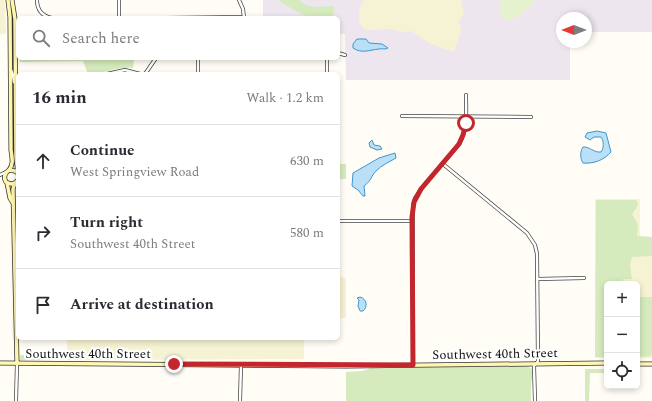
<!DOCTYPE html>
<meta charset="utf-8">
<style>
:root{--surface:#fff;--page:#f2f2f3;--text:#2b2b33;--muted:#7c7c81;--line:#e1e1e2}
body{margin:0;font-family:Spectral,serif;background:var(--page);color:var(--text)}
.controls{position:absolute;right:12px;bottom:12px;display:grid;overflow:hidden;border-radius:6px;box-shadow:0 2px 6px #0003}
.controls button{width:36px;height:36px;display:grid;place-items:center;padding:0;border:0;border-bottom:1px solid var(--line);background:var(--surface);color:var(--text);font:20px sans-serif}
.compass{position:absolute;left:556px;top:12px;width:36px;height:36px;border-radius:50%;background:var(--surface);box-shadow:0 2px 6px #0003;rotate:270deg}
.stop{position:absolute;width:12px;height:12px;margin:-9px;border:3px solid #c4262e;border-radius:50%;background:#fff}
.stop.end{background:#c4262e;border-color:#fff;box-shadow:0 1px 4px #0008}
.list{margin:0;padding:0;list-style:none}
h2{display:flex;justify-content:space-between;align-items:center;height:52px;margin:0;padding:0 16px;font-size:17px}
h2 small{font-size:13px;font-weight:400;color:var(--muted)}
.list li{display:grid;grid-template-columns:26px 1fr auto;gap:12px;align-items:center;box-sizing:border-box;height:72px;padding:0 16px;border-top:1px solid var(--line)}
.list b{display:block;font-size:15px;white-space:nowrap}
.list p{margin:0;font-size:13px;white-space:nowrap;color:var(--muted)}
.list em{font-size:13px;font-style:normal;color:var(--muted)}
.icon{flex:none;width:22px;height:22px;fill:none;stroke:currentColor;stroke-width:2;stroke-linecap:round;stroke-linejoin:round}
.map{position:relative;flex:none;width:652px;height:401px;overflow:hidden}
.search{position:absolute;background:var(--surface);box-shadow:0 2px 6px #0003;left:16px;top:16px;width:324px;height:44px;display:flex;align-items:center;gap:10px;box-sizing:border-box;padding:0 14px;border-radius:6px;color:var(--muted);font-size:15px}
.panel{position:absolute;background:var(--surface);box-shadow:0 2px 6px #0003;left:16px;top:72px;width:324px;height:268px;border-radius:6px}
.map>svg:first-child{display:block}
.industrial{fill:#eee6ef}
.farmland{fill:#f6f3d4}
.green{fill:#d5ebbd}
.pitch{fill:#e6f2cf}
.water{fill:#b9e0f7;stroke:#3f96cf}
.lines{fill:none;stroke-linecap:round;stroke-linejoin:round}
.minor-casing{stroke:#444;stroke-width:4}
.secondary-casing{stroke:#333;stroke-width:5}
.minor{stroke:#fff;stroke-width:2.5}
.secondary{stroke:#fff6b0;stroke-width:3.5}
.route{stroke:#c4262e;stroke-width:5}
.labels{text-anchor:middle;dominant-baseline:central;stroke-width:4;stroke-linejoin:round;paint-order:stroke}
.street-label{font-size:13px;fill:#111;stroke:#fff}
</style>
<div class="map">
<svg width="652" height="401" viewBox="0 0 652 401">
<rect width="100%" height="100%" fill="#fffdf5"/>
<path class="industrial" d="M263 0H652V32H586V18H562V42H570V80H346L345 34H338V18H263Z"/>
<path class="farmland" d="M0 0H4L5 4 6 34H0Z
M365 0H461L464 15 460 18 459 21 461 30 454 52 431 44 411 31 404 32 389 29 366 30 362 27 359 21V12L362 2Z
M595 199H640V236L652 237V358H637V284H607V358H595Z
M341 276 346 279V318H338V281Z
M67 338H304V359L67 360Z"/>
<path class="green" d="M278 0H299L306 5 314 7 333 6 334 9 332 18H310L292 9Z
M20 58H134L133 68C117 66 103 74 88 74L83 61 20 62Z
M338 164H346V179H338Z
M596 200H636L638 202 637 207 632 214 638 224 637 236 652 237V256L632 257 630 265 632 279H623V284H607V357H595Z
M637 297H652V352L651 356 637 357Z
M20 355H57V360H20Z
M527 366 532 369 533 375 531 383V401H346V372L362 371 371 368Z
M585 369H607V373H590L589 401H585Z"/>
<path class="pitch" d="M500 0H535C529 10 513 25 501 18Z"/>
<path class="water" d="M357 39H366L369 43 382 44 388 48C385 50 383 48 379 49 369 50 362 54 353 48V44Z
M597 131 606 133 611 152C604 160 594 164 583 163 580 159 580 151 583 147 589 146 594 153 601 152 604 148 604 141 601 137H594L590 140 585 137 587 133Z
M372 140 374 145 380 146 382 149 377 150 370 147 369 143Z
M395 153 396 158C389 162 382 165 376 171 370 177 373 179 364 186L365 196H363L358 190 352 186 353 173 379 158Z
M360 297C367 299 368 307 363 311H360L358 306 359 300 357 298Z"/>
<g class="lines">
<g class="minor-casing">
<path id="minor" d="M37 0C37 10 42 16 52 18
M119 0V18
M239 0 243 9 244 18
M88 18H123
M165 18 244 17
M338 53 345 55
M198 58V74
M11 70 13 75 14 82 18 83
M107 74 125 70 140 74
M145 74 156 58
M327 74V58
M402 116 531 117
M443 164 527 233 535 245 537 254 538 361 534 366 535 401
M0 175 6 172
M338 221H412
M537 279 584 278
M413 365V206L415 198 421 189 459 144C468 129 466 111 466 95
M16 401 17 363
M240 401 241 365"/>
</g>
<g class="secondary-casing">
<path id="secondary" d="M8 0 10 17 11 150C12 158 14 164 9 170
M12 0 15 19 16 157 18 174
M18 173 15 171 9 170C5 173 3 177 6 182L11 184 15 183 18 180
M7 183 10 198 13 203
M15 183 13 189 17 363
M0 363 346 366 607 363
M637 364H652"/>
</g>
<use href="#minor" class="minor"/>
<use href="#secondary" class="secondary"/>
</g>
<g class="lines">
<path class="route" d="M174 364 413 365 412 217 414 202 421 189 459 144 463 135 466 123"/>
</g>
<g class="labels">
<g class="street-label">
<text x="88" y="354">Southwest 40th Street</text>
<text transform="translate(495 354) rotate(-1)">Southwest 40th Street</text>
</g>
</g>
</svg>
<div class="controls">
<button>+</button>
<button>−</button>
<button><svg class="icon" aria-label="locate" viewBox="0 0 24 24"><circle cx="12" cy="12" r="6"/><path d="M12 2v4M12 18v4M2 12h4M18 12h4"/></svg></button>
</div>
<svg class="compass" viewBox="-18 -18 36 36"><path d="M0-13l5 13h-10z" fill="#e53935"/><path d="M0 13l5-13h-10z" fill="#7c7c81"/></svg>
<div class="stop" style="left:466px;top:123px"></div>
<div class="stop end" style="left:174px;top:364px"></div>
<div class="search"><svg class="icon" aria-label="search" viewBox="0 0 24 24"><circle cx="10" cy="10" r="6"/><path d="M15 15l6 6"/></svg>Search here</div>
<section class="panel">
<h2>16 min<small>Walk · 1.2 km</small></h2>
<ul class="list">
<li><svg class="icon" aria-label="ahead" viewBox="0 0 24 24"><path d="M12 20V5M6 11l6-6 6 6"/></svg><div><b>Continue</b><p>West Springview Road</p></div><em>630 m</em></li>
<li><svg class="icon" aria-label="right" viewBox="0 0 24 24"><path d="M7 20v-9h11M14 6l5 5-5 5"/></svg><div><b>Turn right</b><p>Southwest 40th Street</p></div><em>580 m</em></li>
<li><svg class="icon" aria-label="arrive" viewBox="0 0 24 24"><path d="M6 21V4h12l-3 4 3 4H6"/></svg><div><b>Arrive at destination</b></div></li>
</ul>
</section>
</div>
